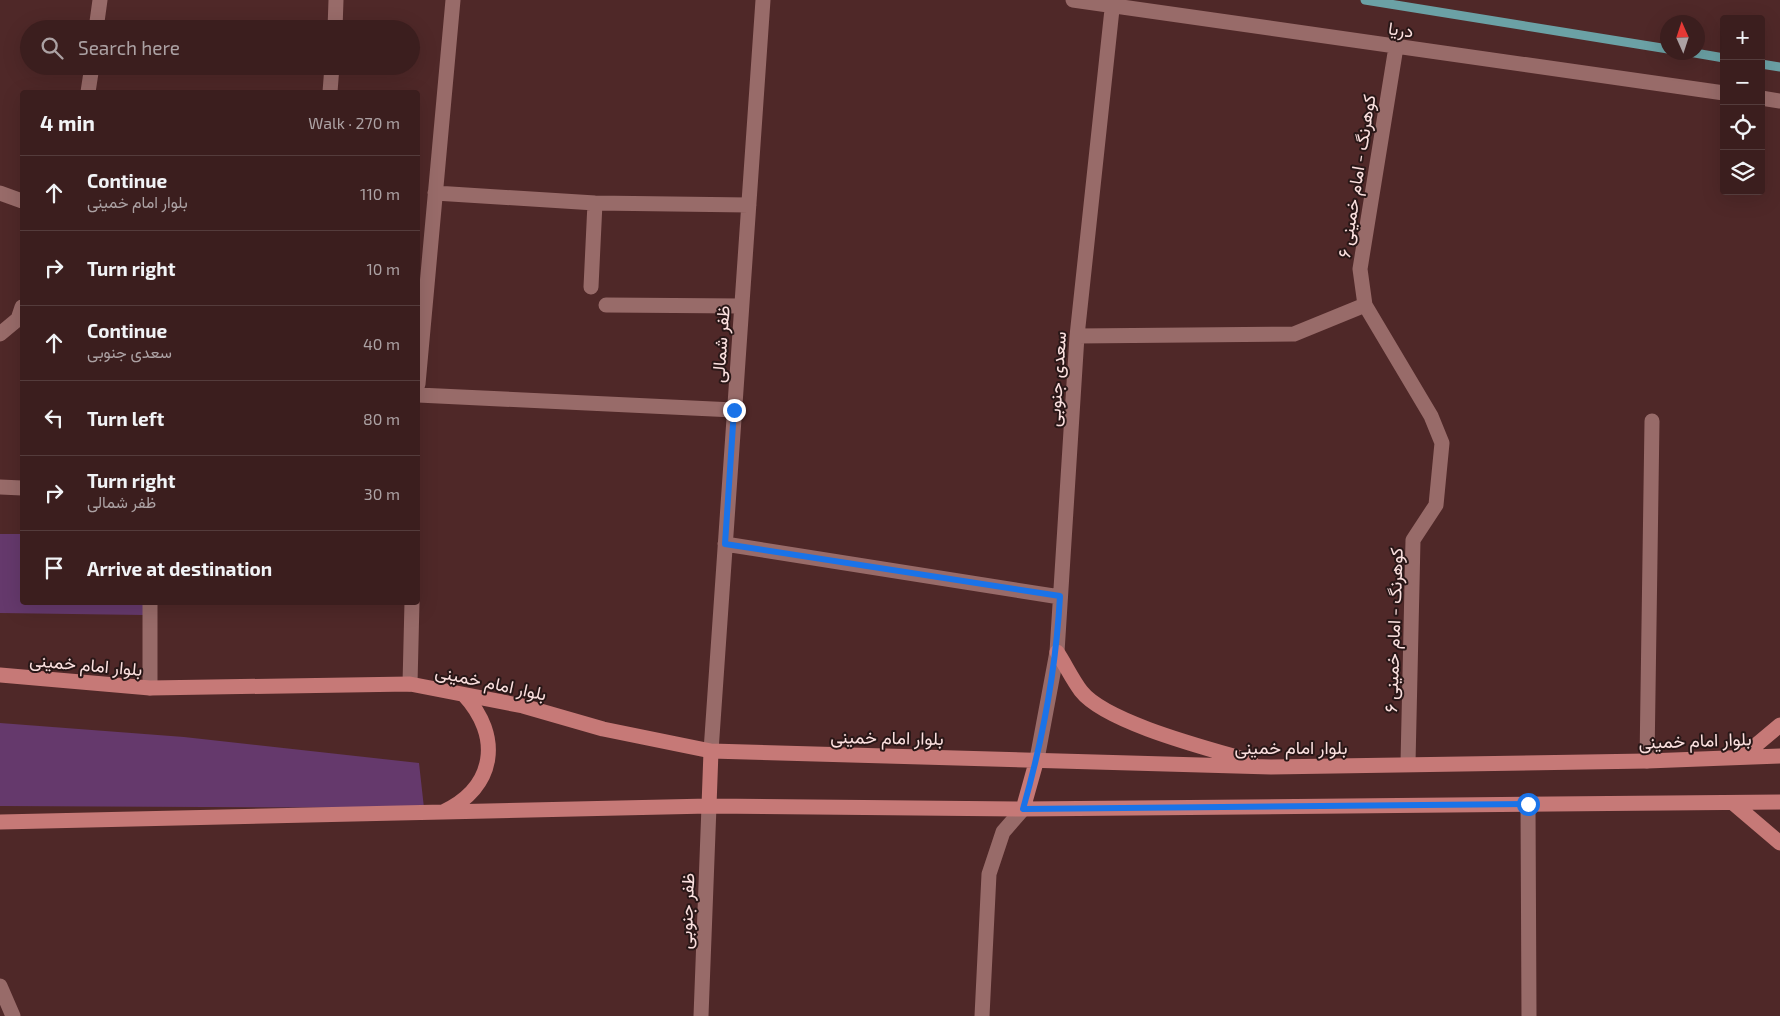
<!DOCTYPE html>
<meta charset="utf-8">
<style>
:root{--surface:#3b1e1e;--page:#462b2b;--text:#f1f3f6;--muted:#aca2a4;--line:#543c3c}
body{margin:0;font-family:"Exo 2",Vazirmatn,sans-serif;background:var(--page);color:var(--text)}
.controls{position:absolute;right:15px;top:15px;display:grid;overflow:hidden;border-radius:5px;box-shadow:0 5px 20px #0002}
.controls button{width:45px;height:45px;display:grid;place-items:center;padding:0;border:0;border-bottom:1px solid var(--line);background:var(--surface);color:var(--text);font:25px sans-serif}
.compass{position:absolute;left:1660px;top:15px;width:45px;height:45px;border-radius:50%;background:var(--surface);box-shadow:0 5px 20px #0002;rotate:357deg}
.stop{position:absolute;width:15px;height:15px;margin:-11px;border:4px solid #1a73e8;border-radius:50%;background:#fff}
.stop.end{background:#1a73e8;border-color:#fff;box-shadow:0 1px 5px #0008}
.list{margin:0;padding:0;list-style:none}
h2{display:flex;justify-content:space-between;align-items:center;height:65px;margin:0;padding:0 20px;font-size:21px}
h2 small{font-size:16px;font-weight:400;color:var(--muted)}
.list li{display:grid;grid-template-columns:32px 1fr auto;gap:15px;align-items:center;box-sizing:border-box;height:75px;padding:0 20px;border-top:1px solid var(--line)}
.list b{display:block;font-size:19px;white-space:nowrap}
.list p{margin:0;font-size:16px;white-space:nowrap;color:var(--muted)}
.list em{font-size:16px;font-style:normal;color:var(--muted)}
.icon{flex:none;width:28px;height:28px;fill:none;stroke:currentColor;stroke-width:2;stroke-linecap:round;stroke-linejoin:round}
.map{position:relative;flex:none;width:1780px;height:1016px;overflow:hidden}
.search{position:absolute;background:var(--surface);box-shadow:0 5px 20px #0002;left:20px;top:20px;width:400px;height:55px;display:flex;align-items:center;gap:12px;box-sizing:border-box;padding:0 18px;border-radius:28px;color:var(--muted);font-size:19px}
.panel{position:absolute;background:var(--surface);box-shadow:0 5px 20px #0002;left:20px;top:90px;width:400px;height:515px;border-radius:5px}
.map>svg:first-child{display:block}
.green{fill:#65396c}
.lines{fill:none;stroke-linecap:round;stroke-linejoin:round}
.stream{stroke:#6ba1a5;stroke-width:9}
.minor{stroke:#986b69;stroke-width:15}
.major{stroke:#c67977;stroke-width:15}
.route{stroke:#1a73e8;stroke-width:6}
.labels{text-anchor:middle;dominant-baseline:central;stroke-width:4;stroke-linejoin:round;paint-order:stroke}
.street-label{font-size:18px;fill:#fbe0df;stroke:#291717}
</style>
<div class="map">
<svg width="1780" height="1016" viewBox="0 0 1780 1016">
<rect width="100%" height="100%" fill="#4f2828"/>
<path class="green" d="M0 534H22V602L143 603V615L0 613Z
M0 723 184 737 419 763 424 808 0 806Z"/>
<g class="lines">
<path class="stream" d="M1365 0 1668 49
M1689 52 1724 58
M1761 64 1780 67"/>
<path class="minor" d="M1073 0 1724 93
M96 29 100 0
M335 29 336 0
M1396 47 1360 269 1365 305 1431 416 1442 443 1436 505 1413 540 1408 763
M88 92 92 66
M330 92 332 66
M1761 98 1780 101
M0 193 22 201
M435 193 595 203 749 205
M591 287 595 203
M606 305 741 306
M0 334 18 319 22 307
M1077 336 1294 334 1365 305
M418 384 453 0
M418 395 734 410
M0 487 22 488
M725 544 1060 597
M150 602V688
M410 684 412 602
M711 751 763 0
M1037 759 1057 652 1077 336 1113 0
M1647 761 1652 421
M1528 804 1529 1016
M0 986 13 1016
M701 1016 709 806
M982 1016 989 874 1003 832 1023 809"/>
<path class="major" d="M1057 652C1065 664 1072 679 1081 691 1106 723 1210 749 1251 761
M0 675 150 688 410 684 523 706 603 729 711 751 1271 767 1647 761 1780 756
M1743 756 1780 725
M1733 803 1780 843
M709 806 711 751
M1023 809 1037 759
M443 812C496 787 502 736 464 695
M0 822 709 806 1023 809 1780 802"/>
</g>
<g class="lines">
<path class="route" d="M734 410 725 544 1060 596C1056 669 1043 739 1023 809L1528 804"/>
</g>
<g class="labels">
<g class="street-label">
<text transform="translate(1401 29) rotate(8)">دریا</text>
<text transform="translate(1356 176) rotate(-81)">کوهرنگ - امام خمینی ۶</text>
<text transform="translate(720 344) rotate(-86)">ظفر شمالی</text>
<text transform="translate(1056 379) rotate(-86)">سعدی جنوبی</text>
<text transform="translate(1393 630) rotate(-88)">کوهرنگ - امام خمینی ۶</text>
<text transform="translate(86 664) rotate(5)">بلوار امام خمینی</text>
<text transform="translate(491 682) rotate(12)">بلوار امام خمینی</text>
<text transform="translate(887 737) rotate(1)">بلوار امام خمینی</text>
<text transform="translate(1695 740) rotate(-2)">بلوار امام خمینی</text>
<text x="1291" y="747">بلوار امام خمینی</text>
<text transform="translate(686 911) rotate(-88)">ظفر جنوبی</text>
</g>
</g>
</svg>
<div class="controls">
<button>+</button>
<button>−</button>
<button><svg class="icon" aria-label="locate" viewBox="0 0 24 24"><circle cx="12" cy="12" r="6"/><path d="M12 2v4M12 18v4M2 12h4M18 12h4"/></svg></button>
<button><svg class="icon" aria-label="layers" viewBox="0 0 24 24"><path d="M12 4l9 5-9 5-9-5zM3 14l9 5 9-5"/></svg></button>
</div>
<svg class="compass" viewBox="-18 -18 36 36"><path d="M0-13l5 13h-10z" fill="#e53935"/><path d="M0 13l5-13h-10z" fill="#aca2a4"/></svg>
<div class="stop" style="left:1528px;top:804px"></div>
<div class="stop end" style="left:734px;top:410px"></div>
<div class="search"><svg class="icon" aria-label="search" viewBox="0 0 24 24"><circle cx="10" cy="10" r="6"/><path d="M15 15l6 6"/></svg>Search here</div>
<section class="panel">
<h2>4 min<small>Walk · 270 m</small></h2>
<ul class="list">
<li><svg class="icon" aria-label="ahead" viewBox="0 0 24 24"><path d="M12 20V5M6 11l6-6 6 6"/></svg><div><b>Continue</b><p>بلوار امام خمینی</p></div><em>110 m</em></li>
<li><svg class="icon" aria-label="right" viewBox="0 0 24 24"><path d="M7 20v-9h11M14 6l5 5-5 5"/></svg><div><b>Turn right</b></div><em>10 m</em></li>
<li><svg class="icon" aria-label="ahead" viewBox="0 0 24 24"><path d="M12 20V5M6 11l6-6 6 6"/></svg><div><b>Continue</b><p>سعدی جنوبی</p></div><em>40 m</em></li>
<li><svg class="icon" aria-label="left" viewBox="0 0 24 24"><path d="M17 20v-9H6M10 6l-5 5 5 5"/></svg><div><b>Turn left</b></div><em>80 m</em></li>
<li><svg class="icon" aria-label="right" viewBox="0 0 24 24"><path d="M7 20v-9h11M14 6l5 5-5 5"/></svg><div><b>Turn right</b><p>ظفر شمالی</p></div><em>30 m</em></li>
<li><svg class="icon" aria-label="arrive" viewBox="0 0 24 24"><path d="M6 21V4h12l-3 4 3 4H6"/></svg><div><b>Arrive at destination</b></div></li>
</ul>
</section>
</div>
